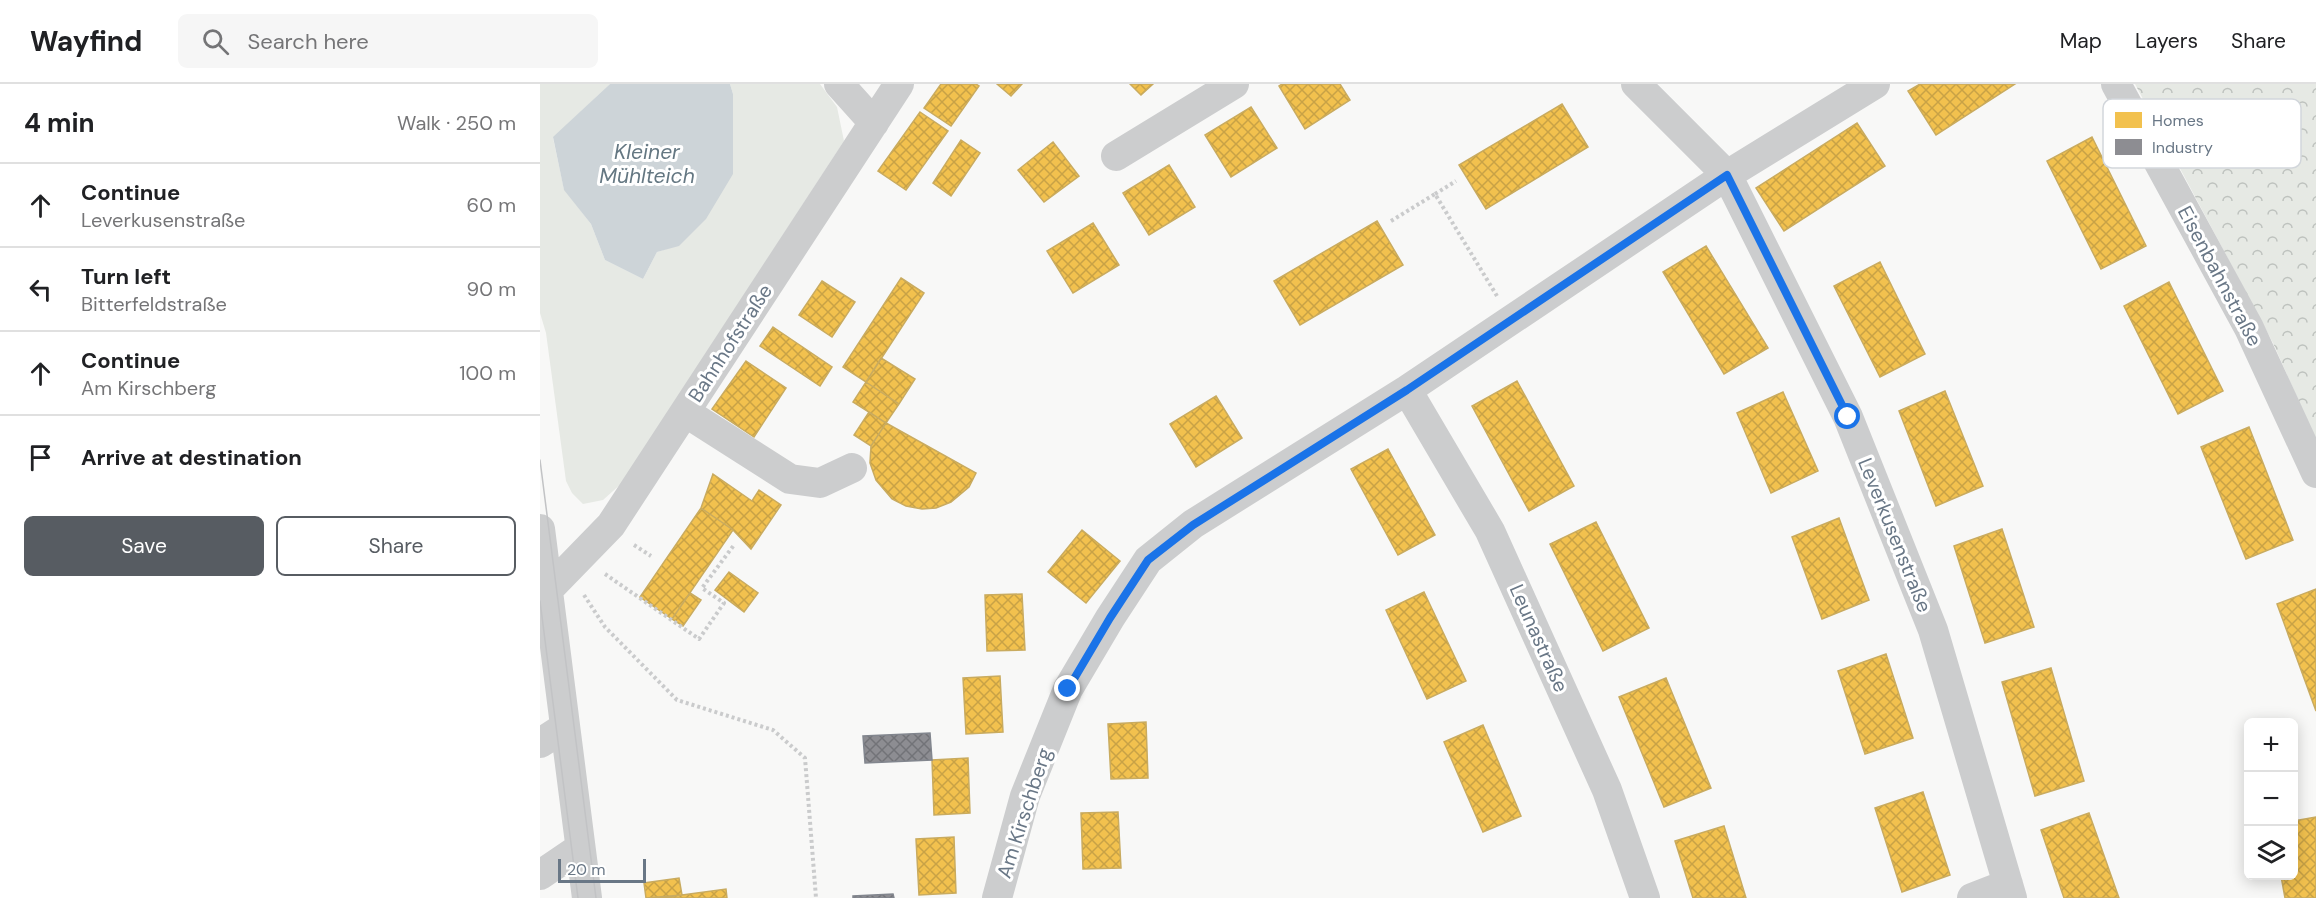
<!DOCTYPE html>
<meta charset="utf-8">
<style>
:root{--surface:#fff;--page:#f6f6f6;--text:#202124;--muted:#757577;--line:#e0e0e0;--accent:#575c62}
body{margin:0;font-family:"DM Sans",sans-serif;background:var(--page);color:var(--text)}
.controls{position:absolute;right:18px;bottom:18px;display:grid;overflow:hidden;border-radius:9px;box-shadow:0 3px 15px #0003}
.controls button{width:54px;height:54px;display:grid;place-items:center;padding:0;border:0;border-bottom:2px solid var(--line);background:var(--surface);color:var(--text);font:30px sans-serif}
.scale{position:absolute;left:18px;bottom:15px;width:88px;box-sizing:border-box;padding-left:6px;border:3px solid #697786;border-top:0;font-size:16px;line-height:21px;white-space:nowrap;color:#697786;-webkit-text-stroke:4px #fff;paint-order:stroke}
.stop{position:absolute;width:18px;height:18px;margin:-14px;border:4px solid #1a73e8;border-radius:50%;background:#fff}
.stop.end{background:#1a73e8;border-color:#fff;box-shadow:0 2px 6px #0008}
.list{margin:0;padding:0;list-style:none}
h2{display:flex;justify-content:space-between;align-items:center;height:78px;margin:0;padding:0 24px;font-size:26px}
h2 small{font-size:20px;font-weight:400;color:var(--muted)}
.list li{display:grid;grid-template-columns:39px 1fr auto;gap:18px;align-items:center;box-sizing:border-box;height:84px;padding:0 24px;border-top:2px solid var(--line)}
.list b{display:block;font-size:22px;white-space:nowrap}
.list p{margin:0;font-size:20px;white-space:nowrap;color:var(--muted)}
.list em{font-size:20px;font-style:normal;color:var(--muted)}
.actions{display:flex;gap:12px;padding:18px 24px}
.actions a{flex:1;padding:14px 0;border:2px solid var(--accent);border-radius:9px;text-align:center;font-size:21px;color:var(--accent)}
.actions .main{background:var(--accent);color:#fff}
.icon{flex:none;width:33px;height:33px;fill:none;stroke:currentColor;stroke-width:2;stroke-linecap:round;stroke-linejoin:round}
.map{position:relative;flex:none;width:1776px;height:814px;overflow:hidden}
header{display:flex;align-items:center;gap:36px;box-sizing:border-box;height:84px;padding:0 30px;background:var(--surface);border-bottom:2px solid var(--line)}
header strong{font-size:28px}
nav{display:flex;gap:33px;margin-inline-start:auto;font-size:21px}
.search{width:420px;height:54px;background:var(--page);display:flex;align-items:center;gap:15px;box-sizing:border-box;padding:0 21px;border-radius:9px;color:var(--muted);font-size:22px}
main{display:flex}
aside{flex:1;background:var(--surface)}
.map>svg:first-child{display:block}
.forest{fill:url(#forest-crowns)}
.green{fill:#e6e9e4}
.water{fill:#cdd4d8}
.homes{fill:url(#homes-cross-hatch);stroke:#c9ab5f;stroke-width:1.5}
.industry{fill:url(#industry-cross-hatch);stroke:#82868e;stroke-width:1.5}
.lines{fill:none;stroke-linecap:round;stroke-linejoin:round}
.path{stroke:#cacbcc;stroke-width:4;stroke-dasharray:3 3;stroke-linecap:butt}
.minor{stroke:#cccdce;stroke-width:30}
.tram{stroke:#c2c3c5;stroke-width:1.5}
.route{stroke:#1a73e8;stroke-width:8}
.labels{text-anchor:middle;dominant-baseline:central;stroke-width:6;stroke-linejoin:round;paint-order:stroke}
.street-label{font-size:20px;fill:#697786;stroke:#fff}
.water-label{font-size:21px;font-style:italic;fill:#647782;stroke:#fff}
.key{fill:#fff;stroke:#d2d6db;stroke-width:1.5}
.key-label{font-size:16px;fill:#697786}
</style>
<header>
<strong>Wayfind</strong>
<div class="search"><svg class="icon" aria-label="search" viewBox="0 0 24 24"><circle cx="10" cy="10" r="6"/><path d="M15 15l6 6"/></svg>Search here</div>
<nav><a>Map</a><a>Layers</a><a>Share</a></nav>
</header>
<main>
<aside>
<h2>4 min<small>Walk · 250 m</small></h2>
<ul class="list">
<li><svg class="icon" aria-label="ahead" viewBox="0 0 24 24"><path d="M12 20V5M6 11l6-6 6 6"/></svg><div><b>Continue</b><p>Leverkusenstraße</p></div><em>60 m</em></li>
<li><svg class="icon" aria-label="left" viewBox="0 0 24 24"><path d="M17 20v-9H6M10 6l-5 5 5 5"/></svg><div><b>Turn left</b><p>Bitterfeldstraße</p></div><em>90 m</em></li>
<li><svg class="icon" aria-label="ahead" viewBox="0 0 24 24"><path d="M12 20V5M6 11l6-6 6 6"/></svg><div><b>Continue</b><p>Am Kirschberg</p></div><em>100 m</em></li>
<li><svg class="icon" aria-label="arrive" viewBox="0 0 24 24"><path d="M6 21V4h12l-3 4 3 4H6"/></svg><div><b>Arrive at destination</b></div></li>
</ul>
<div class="actions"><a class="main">Save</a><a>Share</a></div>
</aside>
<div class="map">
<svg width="1776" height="814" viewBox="0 0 1776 814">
<defs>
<pattern id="forest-crowns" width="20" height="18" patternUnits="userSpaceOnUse" patternTransform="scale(1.5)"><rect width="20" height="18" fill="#e6e9e4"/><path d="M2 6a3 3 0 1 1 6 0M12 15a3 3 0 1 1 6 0" fill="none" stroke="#bec2be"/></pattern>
<pattern id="homes-cross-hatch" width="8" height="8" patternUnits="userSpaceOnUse" patternTransform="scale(1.5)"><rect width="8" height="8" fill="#f2c14e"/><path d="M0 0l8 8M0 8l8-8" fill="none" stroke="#c8a246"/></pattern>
<pattern id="industry-cross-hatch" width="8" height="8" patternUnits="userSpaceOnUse" patternTransform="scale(1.5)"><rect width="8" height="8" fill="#8d8d92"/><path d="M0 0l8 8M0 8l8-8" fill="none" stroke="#727378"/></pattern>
</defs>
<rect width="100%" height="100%" fill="#f8f8f7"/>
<path class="forest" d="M1595 0H1776V356L1733 259Z"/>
<path class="green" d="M0 0H70L13 54 24 105 51 140 65 176 103 195 117 168 139 161 193 10 190 0H280L297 23 304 57 82 399 63 416 43 420 32 409 26 397 6 249 0 229Z"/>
<path class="water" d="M70 0H190L193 10V90L166 135 139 162 117 168 103 195 65 176 51 140 24 106 13 53Z"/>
<path class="homes" d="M401 0H436L439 2 411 42 384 24Z
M457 0H482L471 12Z
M590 0H613L601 11Z
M742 0H800L810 16 765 45 739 2Z
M1380 0H1475L1396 51 1368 7Z
M1022 20 1048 63 946 125 919 81Z
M711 23 737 64 691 93 665 51Z
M380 28 408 47 366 106 338 87Z
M1317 39 1345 82 1244 147 1216 104Z
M1552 53 1606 162 1561 185 1507 77Z
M421 56 440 69 411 112 393 99Z
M513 58 539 92 504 118 478 86Z
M629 81 655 123 609 151 583 109Z
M837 137 863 181 760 241 734 197Z
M553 139 579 181 533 209 507 167Z
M1166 162 1228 264 1184 290 1123 188Z
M1340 178 1385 270 1340 293 1294 202Z
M361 194 384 209 326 298 303 283Z
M282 197 315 218 292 253 259 231Z
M1629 198 1683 307 1638 330 1584 222Z
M233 243 292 283 280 302 220 262Z
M341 274 375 295 359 320 326 298Z
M206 277 246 304 214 353 172 325Z
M977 297 1034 402 989 427 932 322Z
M326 298 359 320 346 339 313 318Z
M1405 307 1443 402 1396 422 1359 327Z
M1243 308 1278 387 1231 409 1197 329Z
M676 312 702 354 656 383 630 340Z
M329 328 346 339 331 362 314 351Z
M346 339 436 389 429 403 411 418 396 424 382 425 366 422 352 415 336 396 330 379 331 362Z
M1709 343 1753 456 1706 475 1661 363Z
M848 365 895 451 858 471 811 385Z
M173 390 212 417 219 406 241 421 211 465 193 446 161 424Z
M161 424 193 446 132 535 100 513Z
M1299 434 1329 516 1282 535 1252 453Z
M1056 438 1109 544 1063 567 1010 460Z
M1462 445 1494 543 1445 559 1414 462Z
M542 446 580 477 546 519 508 488Z
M189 488 218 509 204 528 175 506Z
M1776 505V627L1737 520Z
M884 508 926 597 887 615 846 526Z
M150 509 161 516 143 542 132 535Z
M482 510 485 566 447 567 445 511Z
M1346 570 1373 654 1325 670 1298 587Z
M1511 584 1544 697 1495 712 1462 598Z
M460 592 463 648 426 650 423 594Z
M1126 594 1171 704 1124 723 1079 613Z
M606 638 608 694 571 695 568 640Z
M943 641 981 732 943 748 904 658Z
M428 674 430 729 394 731 392 676Z
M1383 708 1410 791 1362 808 1335 724Z
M578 728 581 784 543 785 541 729Z
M1549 729 1579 814H1524L1501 746Z
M1776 733V814H1745L1741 792H1754V737Z
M1184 742 1206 814H1153L1135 757Z
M414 753 416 809 379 811 376 755Z
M139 794 142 811 106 814 104 799Z
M186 805 187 814H121L142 811Z"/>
<path class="industry" d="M390 649 392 676 325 679 323 652Z
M353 810 354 814H313V812Z"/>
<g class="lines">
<path class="path" d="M895 110 916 97
M851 137 895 110 957 212
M94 461 111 472
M65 490 159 555 184 519 162 504 194 461
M44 511 65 543 137 616 233 646 265 674 276 814"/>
<path class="minor" d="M299 0 334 39
M1096 0 1187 91 1308 333 1393 546 1472 814
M1576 0 1709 244 1776 389
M576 72 694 0
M867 306 950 447 1067 706 1105 814
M145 328 250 395 280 399 312 384
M0 445 47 814
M0 514 71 441 359 0
M0 659 25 643
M0 791 40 764
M457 814 485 712 528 605 570 534 608 476 653 440 867 306 1187 91 1335 0
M1432 814 1468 800"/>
<path class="tram" d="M0 376 56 814
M0 517 38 814"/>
</g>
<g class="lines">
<path class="route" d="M528 605 570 534 608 476 653 441 867 306 1187 91 1308 333"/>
</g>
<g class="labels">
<g class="street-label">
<text transform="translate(1680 192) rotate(62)">Eisenbahnstraße</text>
<text transform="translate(190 259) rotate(-57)">Bahnhofstraße</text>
<text transform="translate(1355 451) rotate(68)">Leverkusenstraße</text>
<text transform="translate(999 554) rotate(66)">Leunastraße</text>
<text transform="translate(484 729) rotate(-72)">Am Kirschberg</text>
</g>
<g class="water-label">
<text x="107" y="68">Kleiner<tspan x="107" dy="24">Mühlteich</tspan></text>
</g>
</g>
<rect x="1563" y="15" width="198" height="69" rx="9" class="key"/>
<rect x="1575" y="28" width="27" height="16" fill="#f2c14e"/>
<rect x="1575" y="55" width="27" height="16" fill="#8d8d92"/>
<g class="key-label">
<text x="1612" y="42">Homes</text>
<text x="1612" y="69">Industry</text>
</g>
</svg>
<div class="controls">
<button>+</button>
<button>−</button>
<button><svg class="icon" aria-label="layers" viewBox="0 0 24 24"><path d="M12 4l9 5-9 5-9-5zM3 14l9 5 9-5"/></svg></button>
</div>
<div class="scale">20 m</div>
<div class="stop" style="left:1308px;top:333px"></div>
<div class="stop end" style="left:528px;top:605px"></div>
</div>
</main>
